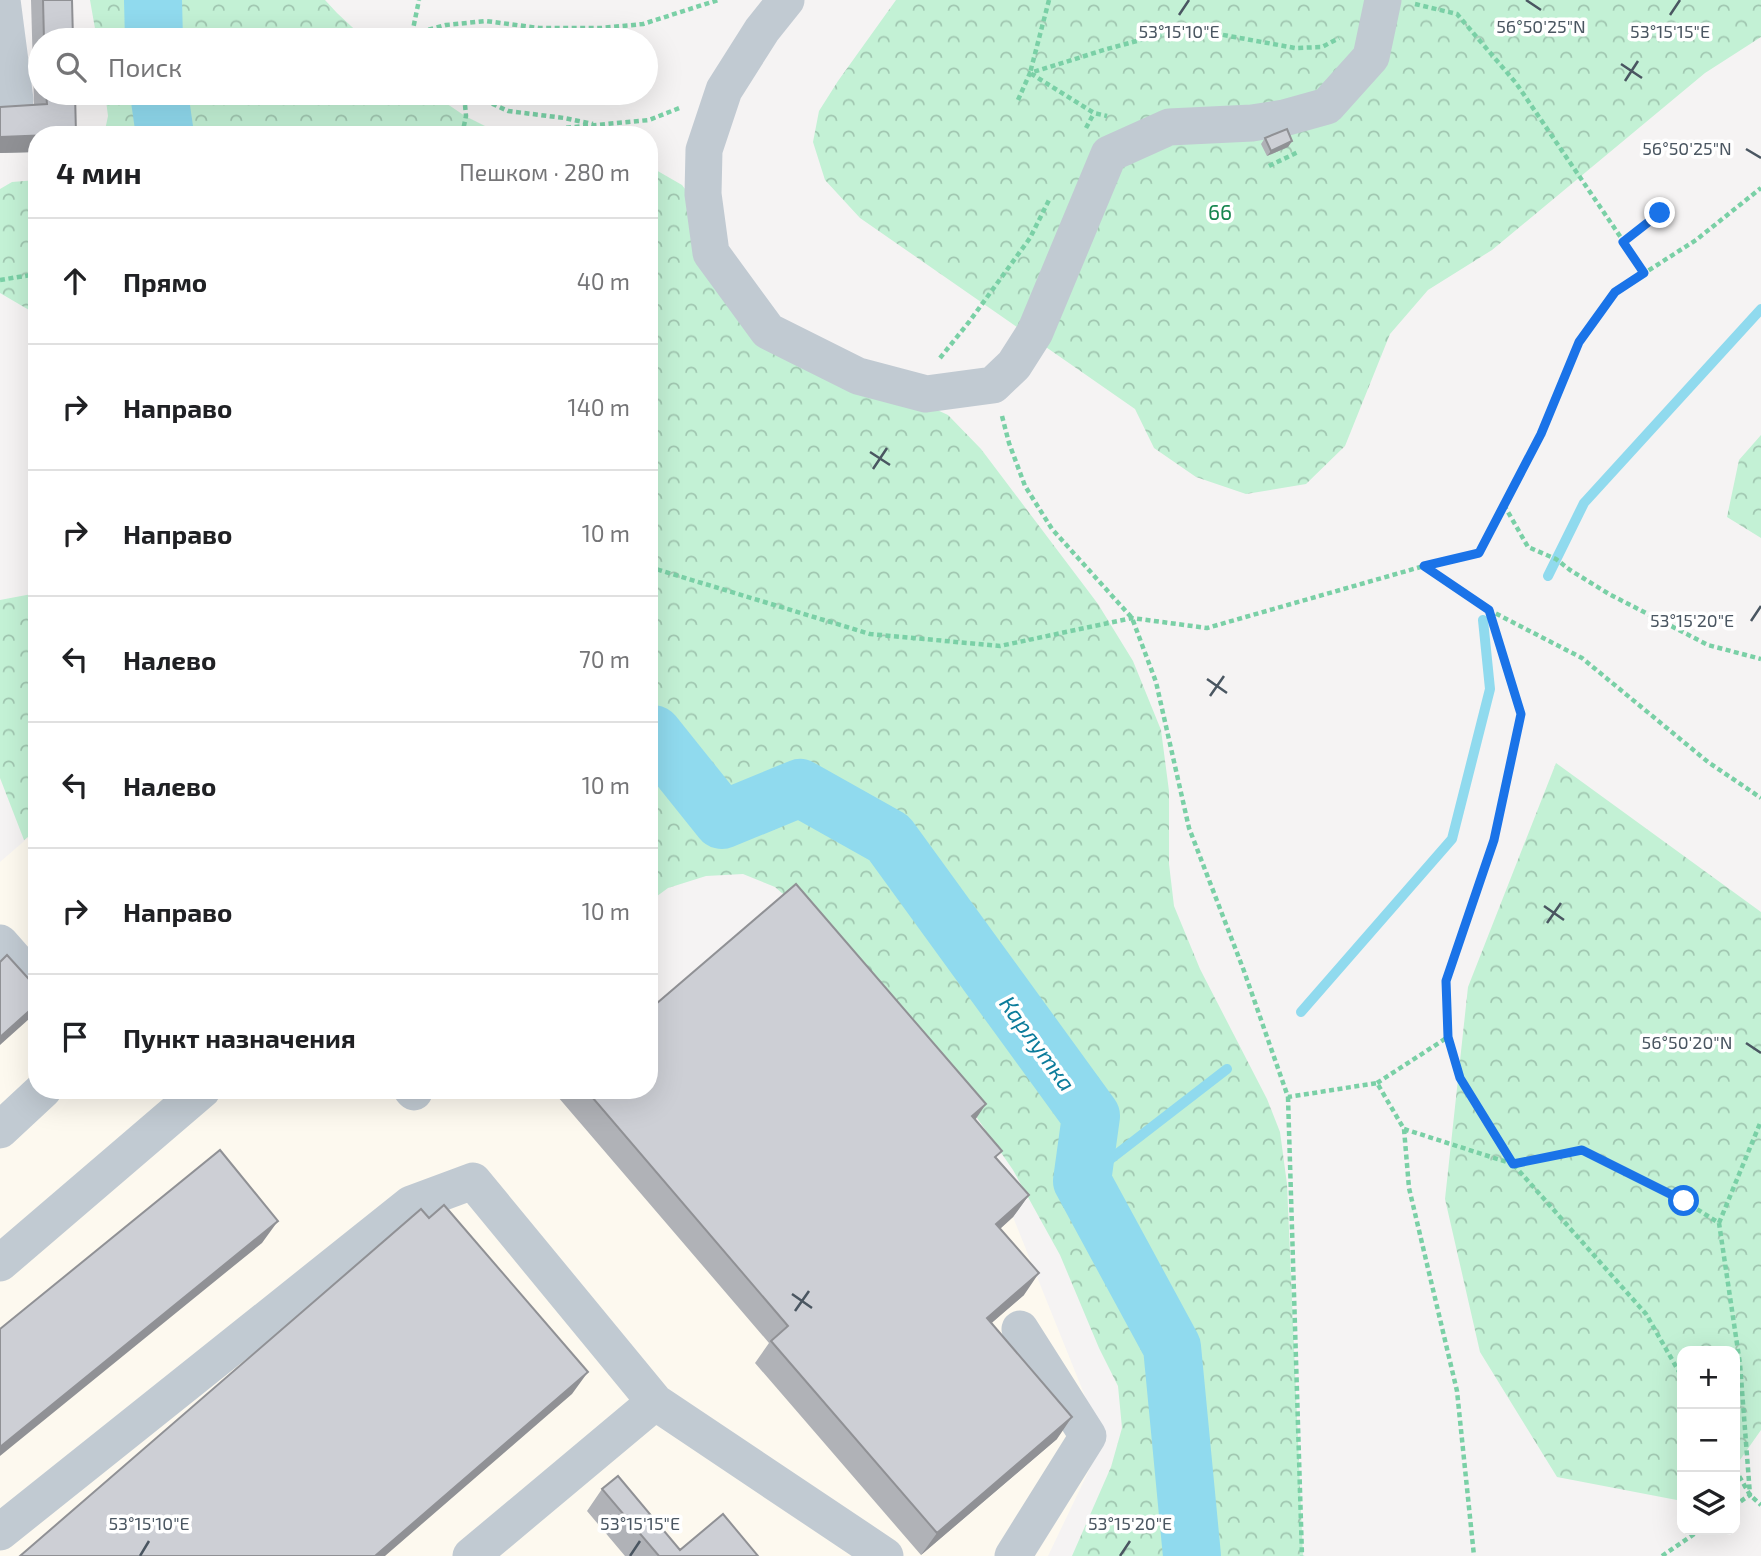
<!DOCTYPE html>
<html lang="ru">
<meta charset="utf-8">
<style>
:root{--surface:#fff;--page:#f6f6f6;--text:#202124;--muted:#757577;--line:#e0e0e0}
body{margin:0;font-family:"Exo 2",sans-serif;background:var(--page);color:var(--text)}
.controls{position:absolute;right:21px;bottom:21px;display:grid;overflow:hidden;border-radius:14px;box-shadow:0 7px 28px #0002}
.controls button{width:63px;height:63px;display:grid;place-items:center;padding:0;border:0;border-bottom:2px solid var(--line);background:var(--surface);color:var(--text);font:35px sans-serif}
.stop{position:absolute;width:21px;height:21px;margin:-16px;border:5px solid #1a73e8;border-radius:50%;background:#fff}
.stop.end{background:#1a73e8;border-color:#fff;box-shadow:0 2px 7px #0008}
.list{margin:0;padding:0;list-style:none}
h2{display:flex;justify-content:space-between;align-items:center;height:91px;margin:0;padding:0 28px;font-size:30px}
h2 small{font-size:23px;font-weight:400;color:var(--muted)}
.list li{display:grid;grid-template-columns:46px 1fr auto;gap:21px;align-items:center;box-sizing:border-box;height:126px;padding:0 28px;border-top:2px solid var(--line)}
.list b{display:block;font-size:26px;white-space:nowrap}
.list em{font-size:23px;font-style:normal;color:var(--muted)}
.icon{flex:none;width:38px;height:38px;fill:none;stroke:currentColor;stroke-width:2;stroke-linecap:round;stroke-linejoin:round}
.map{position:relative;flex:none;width:1761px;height:1556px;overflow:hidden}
.search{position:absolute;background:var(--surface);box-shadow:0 7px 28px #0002;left:28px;top:28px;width:630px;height:77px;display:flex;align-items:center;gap:18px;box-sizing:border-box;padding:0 24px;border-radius:38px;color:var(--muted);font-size:26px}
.panel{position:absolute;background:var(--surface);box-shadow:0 7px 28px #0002;left:28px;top:126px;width:630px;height:973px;border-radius:28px}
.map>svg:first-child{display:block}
.commercial{fill:#fdf9ef}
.forest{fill:url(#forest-crowns)}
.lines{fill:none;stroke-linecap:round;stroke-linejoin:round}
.stream{stroke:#90daee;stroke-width:10}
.river{stroke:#90daee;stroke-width:58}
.path{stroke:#7ad0a6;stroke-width:4.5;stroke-dasharray:5 3.5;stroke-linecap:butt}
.minor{stroke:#c1cad2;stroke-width:37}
.wall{fill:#b0b2b7}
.shaded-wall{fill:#909195}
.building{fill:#cdcfd5;stroke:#909195;stroke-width:2}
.route{stroke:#1a73e8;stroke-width:9}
.ticks{fill:none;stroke:#4a5661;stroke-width:2.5}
.labels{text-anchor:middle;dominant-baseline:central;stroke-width:7;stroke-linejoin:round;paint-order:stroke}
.park-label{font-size:21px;fill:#17864f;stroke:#fff}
.water-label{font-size:23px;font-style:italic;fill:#0c7c9b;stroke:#fff}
.ticks-label{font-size:18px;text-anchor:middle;fill:#4a5661;stroke:#fff;stroke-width:7;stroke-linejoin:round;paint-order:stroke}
</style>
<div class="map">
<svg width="1761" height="1556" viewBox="0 0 1761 1556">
<defs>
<pattern id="forest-crowns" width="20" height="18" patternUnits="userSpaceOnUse" patternTransform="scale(1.75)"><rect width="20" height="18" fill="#c3f1d5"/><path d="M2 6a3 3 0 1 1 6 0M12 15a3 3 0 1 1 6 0" fill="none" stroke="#a0c6b0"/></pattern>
</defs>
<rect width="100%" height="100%" fill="#f5f3f3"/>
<path class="commercial" d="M37 830V1090H649L971 1126 1013 1217 1103 1441 1048 1556H0V862Z"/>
<path class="forest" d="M90 0H325L337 13 366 40H97Z
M896 0H1761V37L1705 73 1492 250 1428 290 1390 334 1345 446 1306 484 1246 494 1196 477 1154 448 1135 409 860 218 825 180 813 142 819 111 838 81Z
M105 93H431L465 116 503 135H104L108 116Z
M649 166 682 185 702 211 759 308 907 396 948 415 981 449 1098 604 1133 661 1161 730 1169 791V864L1174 906 1200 969 1267 1099 1280 1132 1287 1184 1303 1556H1072L1111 1467 1122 1428 1118 1386 1099 1348 1060 1255 1013 1170 953 1083 805 913 775 887 743 874 706 876 668 888 649 902Z
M37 180V312L29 310 0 293V189L12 182Z
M1761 435V538L1727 517 1739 460Z
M37 593V830L24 840 0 778V600Z
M1556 763 1761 912V1430L1735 1467V1351H1682V1501L1557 1477 1480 1352 1445 1199 1468 987Z"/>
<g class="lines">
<path class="stream" d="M1548 576 1584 503 1761 309
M1301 1012 1452 839 1490 689 1483 620
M1082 1181 1227 1069"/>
<path class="river" d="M153 0 154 40
M159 93 165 135
M649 737 653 734 722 820 800 788 889 838 1091 1116 1082 1181 1172 1347 1192 1556"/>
<path class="path" d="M1049 0 1030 73 1094 113 1107 116
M1415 4 1457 14 1516 83 1645 273
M412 34 446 25 486 21 539 28H601L643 24 718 0
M412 34 419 0
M413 34 427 40
M469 93 508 111 564 118 593 124
M1018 100 1030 73 1107 49 1185 28 1295 48 1322 47 1339 38
M1086 128 1094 113
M462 135 466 116 464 93
M490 135 649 120 682 107
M1269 166 1298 152
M1623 242 1660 213
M0 280 37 274
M940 358 969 322 1030 238 1050 198
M1002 416 1009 443 1025 486 1052 529 1132 618 1156 682 1189 828 1244 971 1288 1097 1377 1083 1404 1129 1409 1188 1457 1391 1474 1556
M1504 505 1528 547 1556 559 1570 570 1609 594 1708 645 1761 659
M1425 566 1479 553 1541 434 1579 342 1615 292 1696 240 1761 188
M649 567 870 634 1000 646 1132 618 1207 628 1424 566 1489 610 1582 658 1708 762 1761 798
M1489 611 1521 714 1494 840 1446 981 1448 1037 1460 1078 1513 1164 1646 1314 1682 1377
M1377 1083 1448 1037
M1288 1097 1302 1556
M1404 1129 1513 1164 1582 1150 1684 1201 1719 1223 1740 1364 1750 1495 1735 1505
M1719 1223 1761 1121
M1735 1469 1750 1495 1761 1505
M1662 1556 1700 1530"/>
<path class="minor" d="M786 0 762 30 724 90 704 150 703 194 711 253 768 331 858 376 926 394 993 385 1014 365 1035 332 1109 154 1169 127 1252 123 1284 118 1327 106 1371 57 1383 0
M0 103 15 100 2 0
M0 943 37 985
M412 1090 414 1092
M0 1130 43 1090
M0 1263 202 1090
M0 1532 411 1204 473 1181 655 1402 885 1556
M471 1556 655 1402
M1013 1556 1088 1436 1020 1329"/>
</g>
<path class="wall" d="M31 0H72L73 40H40V93H75L76 134 75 135H37V152L0 153 34 105Z
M1265 138 1292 141 1288 147 1267 156 1261 144Z
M563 1090H649L975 1120 997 1158 1029 1195 1013 1217 1000 1229 1024 1295 991 1323 1057 1439 921 1555 755 1363 769 1343 558 1097Z
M602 1489 680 1550 758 1556H625L587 1511Z"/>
<path class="shaded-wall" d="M37 135V152L0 153V137Z
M1292 141 1288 147 1267 156 1271 151Z
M37 1004V1009L29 1019 0 1045V1037Z
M986 1104 971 1126 972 1116Z
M1029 1195 1013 1217 981 1246 996 1224Z
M278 1221 262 1243 0 1456V1447Z
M1039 1273 1024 1295 972 1340 987 1318Z
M588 1372 572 1394 385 1556H375Z
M1072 1417 1057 1439 921 1555 937 1533Z"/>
<path class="building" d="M43 0H72L73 40H44Z
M46 93H75L76 134 0 137V107L47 104Z
M1287 129 1292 141 1271 151 1265 138Z
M796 884 986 1104 972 1116 1002 1151 995 1157 1029 1195 996 1224 1039 1273 987 1318 1072 1417 937 1533 771 1341 788 1326 586 1090H649V1010Z
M7 955 37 988V1004L0 1037V962Z
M220 1150 278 1221 0 1447V1329Z
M444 1205 588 1372 375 1556H20L421 1209 429 1218Z
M618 1476 680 1550 723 1514 758 1556H659L602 1489Z"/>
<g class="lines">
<path class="route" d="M1660 213 1623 242 1644 273 1615 292 1579 342 1541 434 1479 553 1424 566 1489 610 1521 714 1494 840 1446 981 1448 1037 1460 1078 1513 1164 1582 1150 1684 1201"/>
</g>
<path class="ticks" d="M1526 0 1541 10M1179 15 1189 0M1670 15 1680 0M1621 64 1642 78M1625 81 1638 61M1746 149 1761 158M870 452 890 465M873 469 887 448M1751 621 1761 606M1207 679 1227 693M1210 696 1224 676M1544 906 1564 920M1547 923 1561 903M1746 1043 1761 1053M792 1294 812 1308M795 1311 809 1291M140 1556 149 1541M630 1556 640 1541M1120 1556 1130 1541"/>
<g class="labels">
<g class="park-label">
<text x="1220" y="211">66</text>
</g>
<g class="water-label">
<text transform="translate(1038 1043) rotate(54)">Карлутка</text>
</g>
</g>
<g class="ticks-label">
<text x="1541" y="33">56°50'25"N</text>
<text x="1179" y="38">53°15'10"E</text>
<text x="1670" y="38">53°15'15"E</text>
<text x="1687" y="155">56°50'25"N</text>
<text x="1692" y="627">53°15'20"E</text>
<text x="1687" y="1049">56°50'20"N</text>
<text x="149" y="1530">53°15'10"E</text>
<text x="640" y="1530">53°15'15"E</text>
<text x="1130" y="1530">53°15'20"E</text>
</g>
</svg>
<div class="controls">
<button>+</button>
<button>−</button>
<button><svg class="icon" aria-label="layers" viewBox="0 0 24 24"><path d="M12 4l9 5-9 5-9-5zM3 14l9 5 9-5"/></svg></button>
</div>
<div class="stop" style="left:1684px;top:1201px"></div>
<div class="stop end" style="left:1660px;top:213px"></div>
<div class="search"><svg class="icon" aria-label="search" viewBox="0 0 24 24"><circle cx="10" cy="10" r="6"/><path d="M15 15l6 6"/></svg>Поиск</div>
<section class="panel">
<h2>4 мин<small>Пешком · 280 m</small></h2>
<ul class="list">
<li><svg class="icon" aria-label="ahead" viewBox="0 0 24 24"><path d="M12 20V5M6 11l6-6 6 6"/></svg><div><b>Прямо</b></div><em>40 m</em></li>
<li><svg class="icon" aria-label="right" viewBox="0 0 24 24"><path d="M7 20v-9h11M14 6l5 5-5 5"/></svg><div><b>Направо</b></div><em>140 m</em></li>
<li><svg class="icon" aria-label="right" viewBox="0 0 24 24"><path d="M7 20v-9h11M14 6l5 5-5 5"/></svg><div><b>Направо</b></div><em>10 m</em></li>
<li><svg class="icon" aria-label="left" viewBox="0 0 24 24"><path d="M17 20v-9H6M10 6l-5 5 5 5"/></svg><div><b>Налево</b></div><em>70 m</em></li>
<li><svg class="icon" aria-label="left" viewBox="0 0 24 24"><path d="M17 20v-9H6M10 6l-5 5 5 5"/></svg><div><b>Налево</b></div><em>10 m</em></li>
<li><svg class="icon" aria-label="right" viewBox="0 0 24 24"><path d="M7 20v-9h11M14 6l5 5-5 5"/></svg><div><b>Направо</b></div><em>10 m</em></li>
<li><svg class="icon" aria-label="arrive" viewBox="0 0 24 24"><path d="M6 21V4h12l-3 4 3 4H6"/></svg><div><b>Пункт назначения</b></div></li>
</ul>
</section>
</div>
